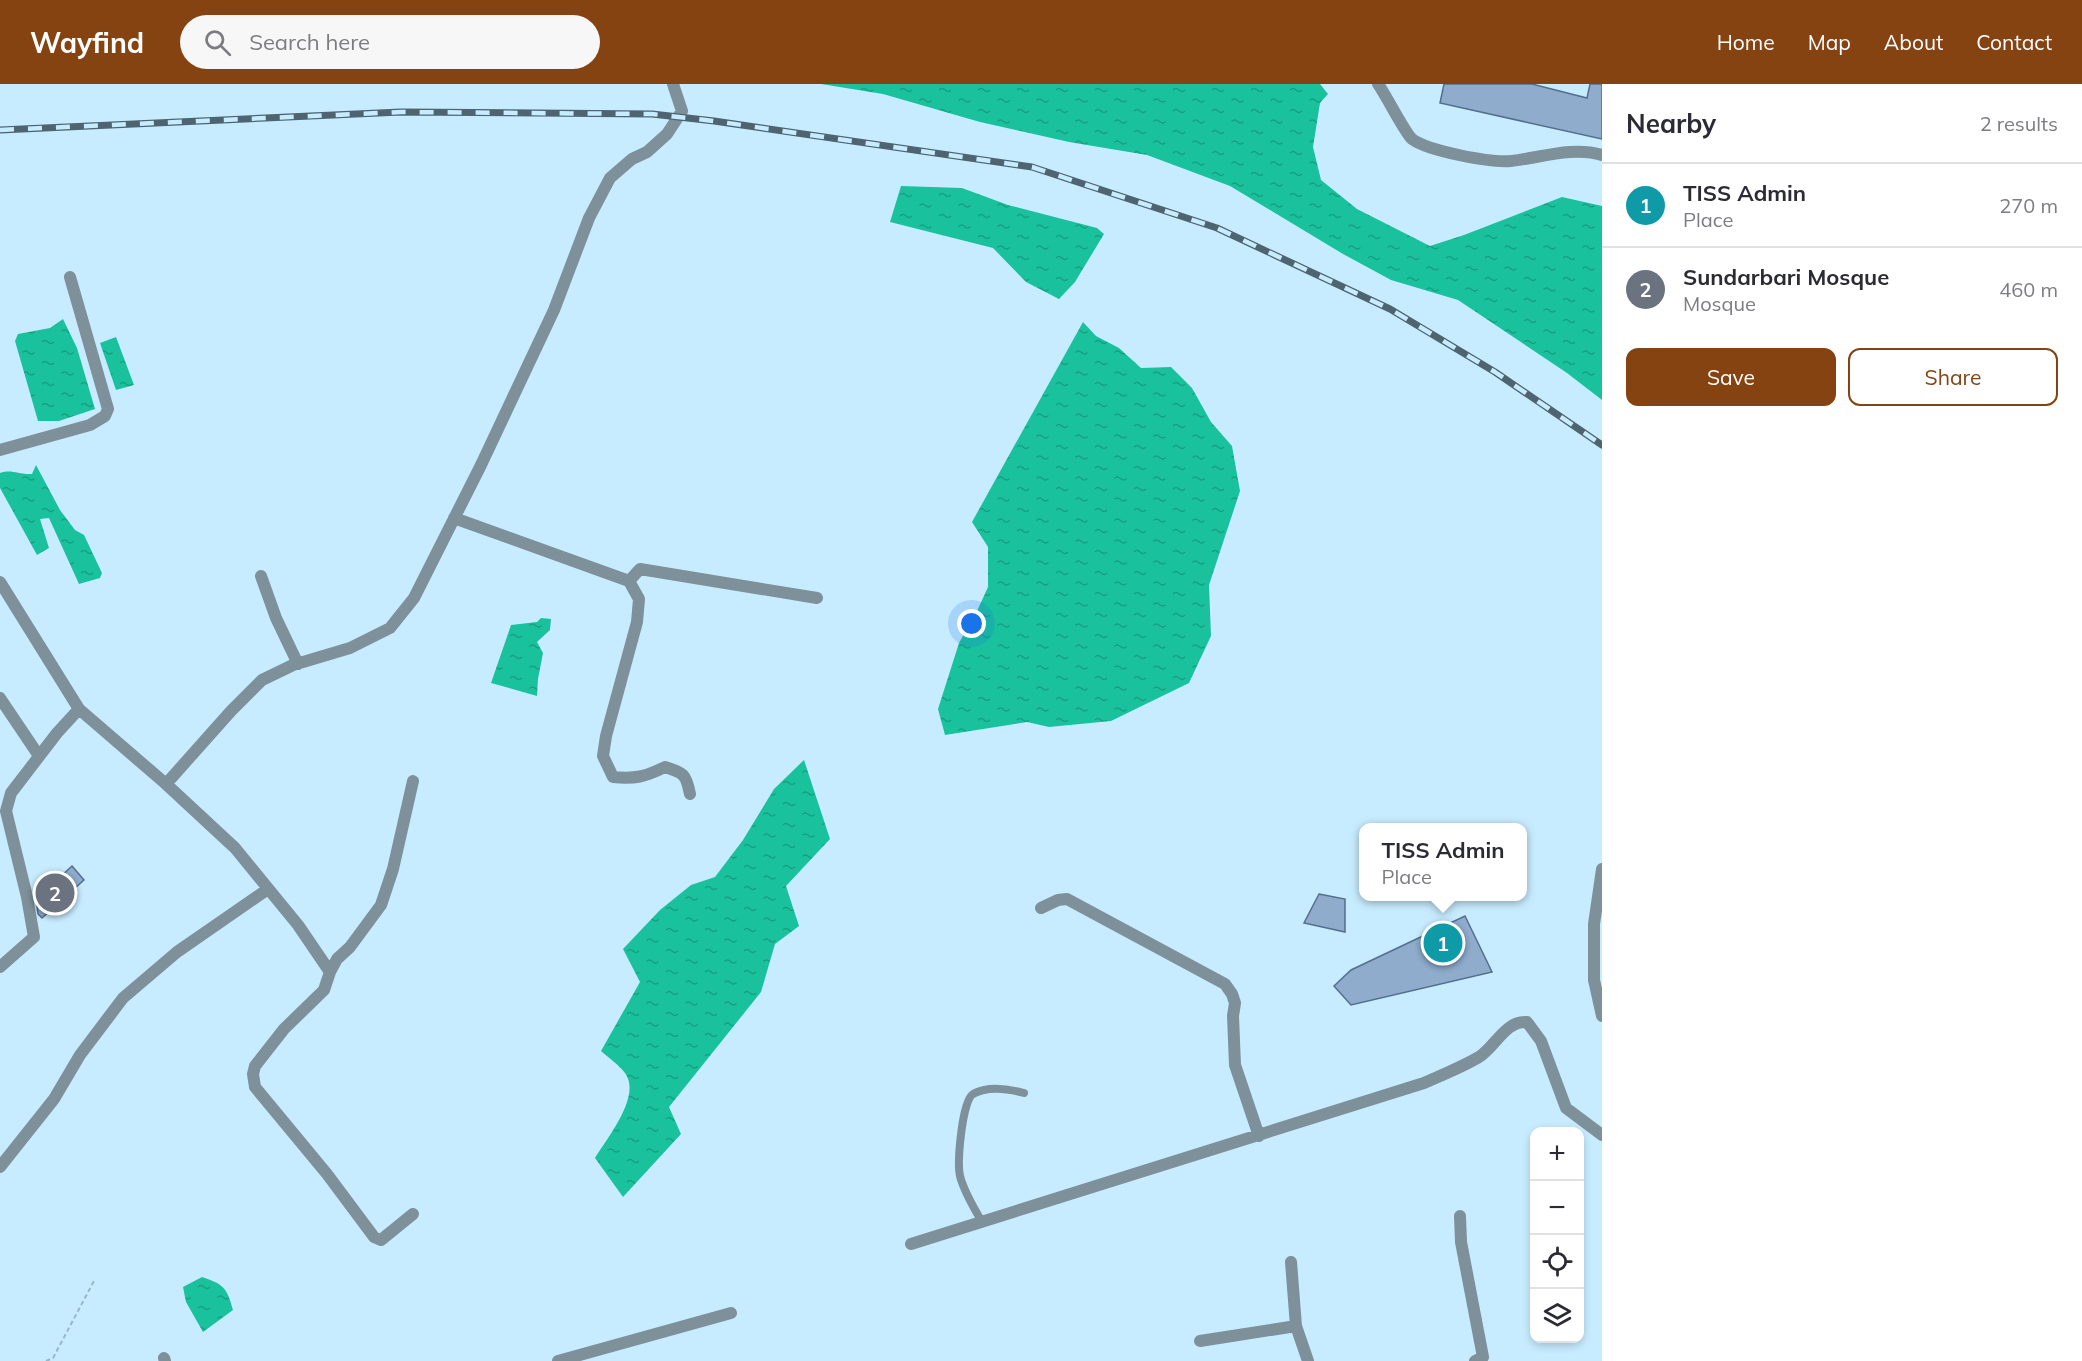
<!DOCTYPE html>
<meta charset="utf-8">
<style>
:root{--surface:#fff;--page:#f7f7f7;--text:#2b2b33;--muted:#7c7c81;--line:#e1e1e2;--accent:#854312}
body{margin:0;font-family:Mulish,sans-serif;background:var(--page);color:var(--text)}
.controls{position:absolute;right:18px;bottom:18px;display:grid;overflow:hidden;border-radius:12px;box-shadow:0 3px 9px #0003}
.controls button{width:54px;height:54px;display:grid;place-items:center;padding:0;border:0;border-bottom:2px solid var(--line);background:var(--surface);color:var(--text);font:30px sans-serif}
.you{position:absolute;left:972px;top:540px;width:21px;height:21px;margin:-15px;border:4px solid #fff;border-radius:50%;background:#1a73e8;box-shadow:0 0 0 9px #1a73e833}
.badge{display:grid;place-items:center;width:39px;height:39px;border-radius:50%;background:var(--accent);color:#fff;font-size:20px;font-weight:700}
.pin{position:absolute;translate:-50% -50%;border:3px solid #fff;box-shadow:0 2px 6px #0006}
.popup{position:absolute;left:1359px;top:739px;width:168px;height:78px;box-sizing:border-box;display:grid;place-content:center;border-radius:12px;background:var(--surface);filter:drop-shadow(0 2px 4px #0005);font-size:20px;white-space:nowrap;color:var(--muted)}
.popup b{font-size:22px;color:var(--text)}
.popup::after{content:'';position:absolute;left:50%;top:100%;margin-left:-12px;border:12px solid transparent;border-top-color:var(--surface)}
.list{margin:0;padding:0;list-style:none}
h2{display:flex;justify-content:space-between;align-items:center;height:78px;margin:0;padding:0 24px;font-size:26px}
h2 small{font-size:20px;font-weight:400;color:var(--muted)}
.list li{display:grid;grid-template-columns:39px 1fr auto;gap:18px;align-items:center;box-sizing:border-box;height:84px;padding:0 24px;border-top:2px solid var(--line)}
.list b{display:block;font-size:22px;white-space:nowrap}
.list p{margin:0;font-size:20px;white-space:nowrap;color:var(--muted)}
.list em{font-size:20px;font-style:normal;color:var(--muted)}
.actions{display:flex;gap:12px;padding:18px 24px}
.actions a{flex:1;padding:14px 0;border:2px solid var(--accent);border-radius:12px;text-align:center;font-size:21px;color:var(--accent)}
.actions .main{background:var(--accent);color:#fff}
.icon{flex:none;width:33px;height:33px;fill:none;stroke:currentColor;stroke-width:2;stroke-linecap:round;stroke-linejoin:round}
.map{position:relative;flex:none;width:1602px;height:1277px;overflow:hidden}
header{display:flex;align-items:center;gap:36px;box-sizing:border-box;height:84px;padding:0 30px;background:var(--accent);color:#fff}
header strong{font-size:28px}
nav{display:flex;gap:33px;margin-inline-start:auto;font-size:21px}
.search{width:420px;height:54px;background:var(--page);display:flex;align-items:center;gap:15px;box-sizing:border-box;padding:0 21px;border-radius:33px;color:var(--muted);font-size:22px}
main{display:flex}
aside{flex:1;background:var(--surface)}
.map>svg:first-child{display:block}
.water{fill:url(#water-ripples)}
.building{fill:#8faccd;stroke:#546f8d;stroke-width:1.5}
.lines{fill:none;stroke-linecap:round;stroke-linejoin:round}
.path{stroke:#97b6c6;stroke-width:2;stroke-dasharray:4.5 3;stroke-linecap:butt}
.service{stroke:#7e909a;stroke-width:8}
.minor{stroke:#7e909a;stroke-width:12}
.rail-casing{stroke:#4e6470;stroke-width:7}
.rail{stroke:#c8ecff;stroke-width:4.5;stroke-dasharray:14;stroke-linecap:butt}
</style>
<header>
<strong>Wayfind</strong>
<div class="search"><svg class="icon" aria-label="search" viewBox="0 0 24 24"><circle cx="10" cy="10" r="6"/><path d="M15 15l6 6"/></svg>Search here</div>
<nav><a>Home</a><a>Map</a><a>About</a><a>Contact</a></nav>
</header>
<main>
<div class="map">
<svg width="1602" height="1277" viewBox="0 0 1602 1277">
<defs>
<pattern id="water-ripples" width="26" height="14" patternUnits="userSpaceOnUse" patternTransform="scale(1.5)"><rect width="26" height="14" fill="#19c29c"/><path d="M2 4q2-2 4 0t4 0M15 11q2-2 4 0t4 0" fill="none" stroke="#169f81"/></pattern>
</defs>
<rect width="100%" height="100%" fill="#c8ecff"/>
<path class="water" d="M821 0H1320L1328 10 1320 19 1313 63 1321 96 1357 125 1430 162 1464 151 1562 113 1602 122V316L1567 289 1458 216 1391 196 1343 170 1230 102 1147 71 1069 58 980 38 883 10Z
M901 102 962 104 1008 121 1097 144 1104 150 1075 198 1059 215 1026 198 993 164 890 138Z
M63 235 77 264 95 325 59 337H38L15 257 18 250 50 244Z
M1083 238 1096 252 1119 264 1141 284 1171 283 1192 304 1211 338 1232 362 1240 407 1209 501 1211 552 1189 599 1111 637 1049 643 1027 638 945 651 938 625 959 559 978 525 988 503V463L972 438Z
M116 253 134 301 116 306 100 259Z
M36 381 60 426 75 446 84 451 102 489 100 494 79 500 49 434 40 435 49 464 37 471 0 404V389C12 385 19 391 32 390Z
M541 534 551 535 550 546 537 558 543 569 538 595 537 612 491 599 511 541 537 538Z
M804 676 830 755 786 802 799 842 775 860 761 908 669 1023 681 1050 623 1113 595 1074C607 1054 642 1012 625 989 619 981 609 974 601 967L640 898 623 865 660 826 691 801 715 793 743 756 774 705Z
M202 1193C223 1200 227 1203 233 1226L203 1248 186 1218 183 1203Z"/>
<path class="building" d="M1444 0H1532L1587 14 1590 0H1602V55L1440 19Z
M72 782 84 796 42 834 38 830 36 815Z
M1319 810 1345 815V848L1304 839Z
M1465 832 1492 888 1351 921 1334 902 1351 886Z"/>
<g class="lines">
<path class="path" d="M46 1277 53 1274 95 1195"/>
<path class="service" d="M982 1138C974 1124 964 1108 960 1092 957 1078 962 1017 973 1010 987 1002 1009 1005 1024 1009"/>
<path class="minor" d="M1378 0C1386 11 1405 49 1412 55 1428 67 1491 79 1511 77 1539 74 1574 62 1602 71
M0 366 90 341 105 332 108 325 70 193
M454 434 629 497 639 515 637 538 606 652 603 672 613 693C635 695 645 693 665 683 684 689 686 690 690 710
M261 492 276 534 298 580
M629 497 640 485 817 514
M0 498 79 625
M0 614 39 672
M166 700 235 764 298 841 330 888 324 906 284 945 255 982 253 990 255 1003 327 1090 374 1153 381 1156 413 1130
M1602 785 1594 840V896L1602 932
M1041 824 1058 816 1067 815 1225 900 1232 910 1235 919 1233 932 1235 981 1259 1052
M0 883 34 853 27 813 6 727 11 709 57 649 79 625 166 700 231 627 262 596 293 581 350 564 390 544 414 514 481 381 554 226 589 134 610 94 632 75 647 68 667 50 682 27 673 0
M330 888 337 875 350 863 381 821 393 785 413 697
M0 1083 54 1015 80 971 123 914 177 868 268 805
M1460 1132 1461 1158 1483 1273 1475 1277
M911 1160 1424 999C1442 991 1462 983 1479 973 1495 963 1506 936 1527 938L1541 957 1566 1024 1602 1051
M1291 1178 1296 1242 1308 1277
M1200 1257 1296 1242
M164 1274 165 1277
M558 1277 731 1229"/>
<g class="rail-casing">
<path id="rail" d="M0 46 401 28 652 30 714 37 1032 83 1217 144 1390 225 1495 288 1602 361"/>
</g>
<use href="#rail" class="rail"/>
</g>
</svg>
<div class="controls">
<button>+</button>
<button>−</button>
<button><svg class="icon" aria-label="locate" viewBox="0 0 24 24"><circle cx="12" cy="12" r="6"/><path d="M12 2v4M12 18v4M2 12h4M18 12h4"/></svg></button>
<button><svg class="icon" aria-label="layers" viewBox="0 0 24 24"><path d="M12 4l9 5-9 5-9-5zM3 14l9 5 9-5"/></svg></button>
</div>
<div class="you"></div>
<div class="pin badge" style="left:1443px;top:859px;background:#0f9aa8">1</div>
<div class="popup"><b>TISS Admin</b>Place</div>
<div class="pin badge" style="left:55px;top:809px;background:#6b7280">2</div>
</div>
<aside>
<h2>Nearby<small>2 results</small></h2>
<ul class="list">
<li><span class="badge" style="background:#0f9aa8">1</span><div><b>TISS Admin</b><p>Place</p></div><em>270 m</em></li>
<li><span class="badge" style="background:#6b7280">2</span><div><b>Sundarbari Mosque</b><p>Mosque</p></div><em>460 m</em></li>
</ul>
<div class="actions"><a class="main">Save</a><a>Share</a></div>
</aside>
</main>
